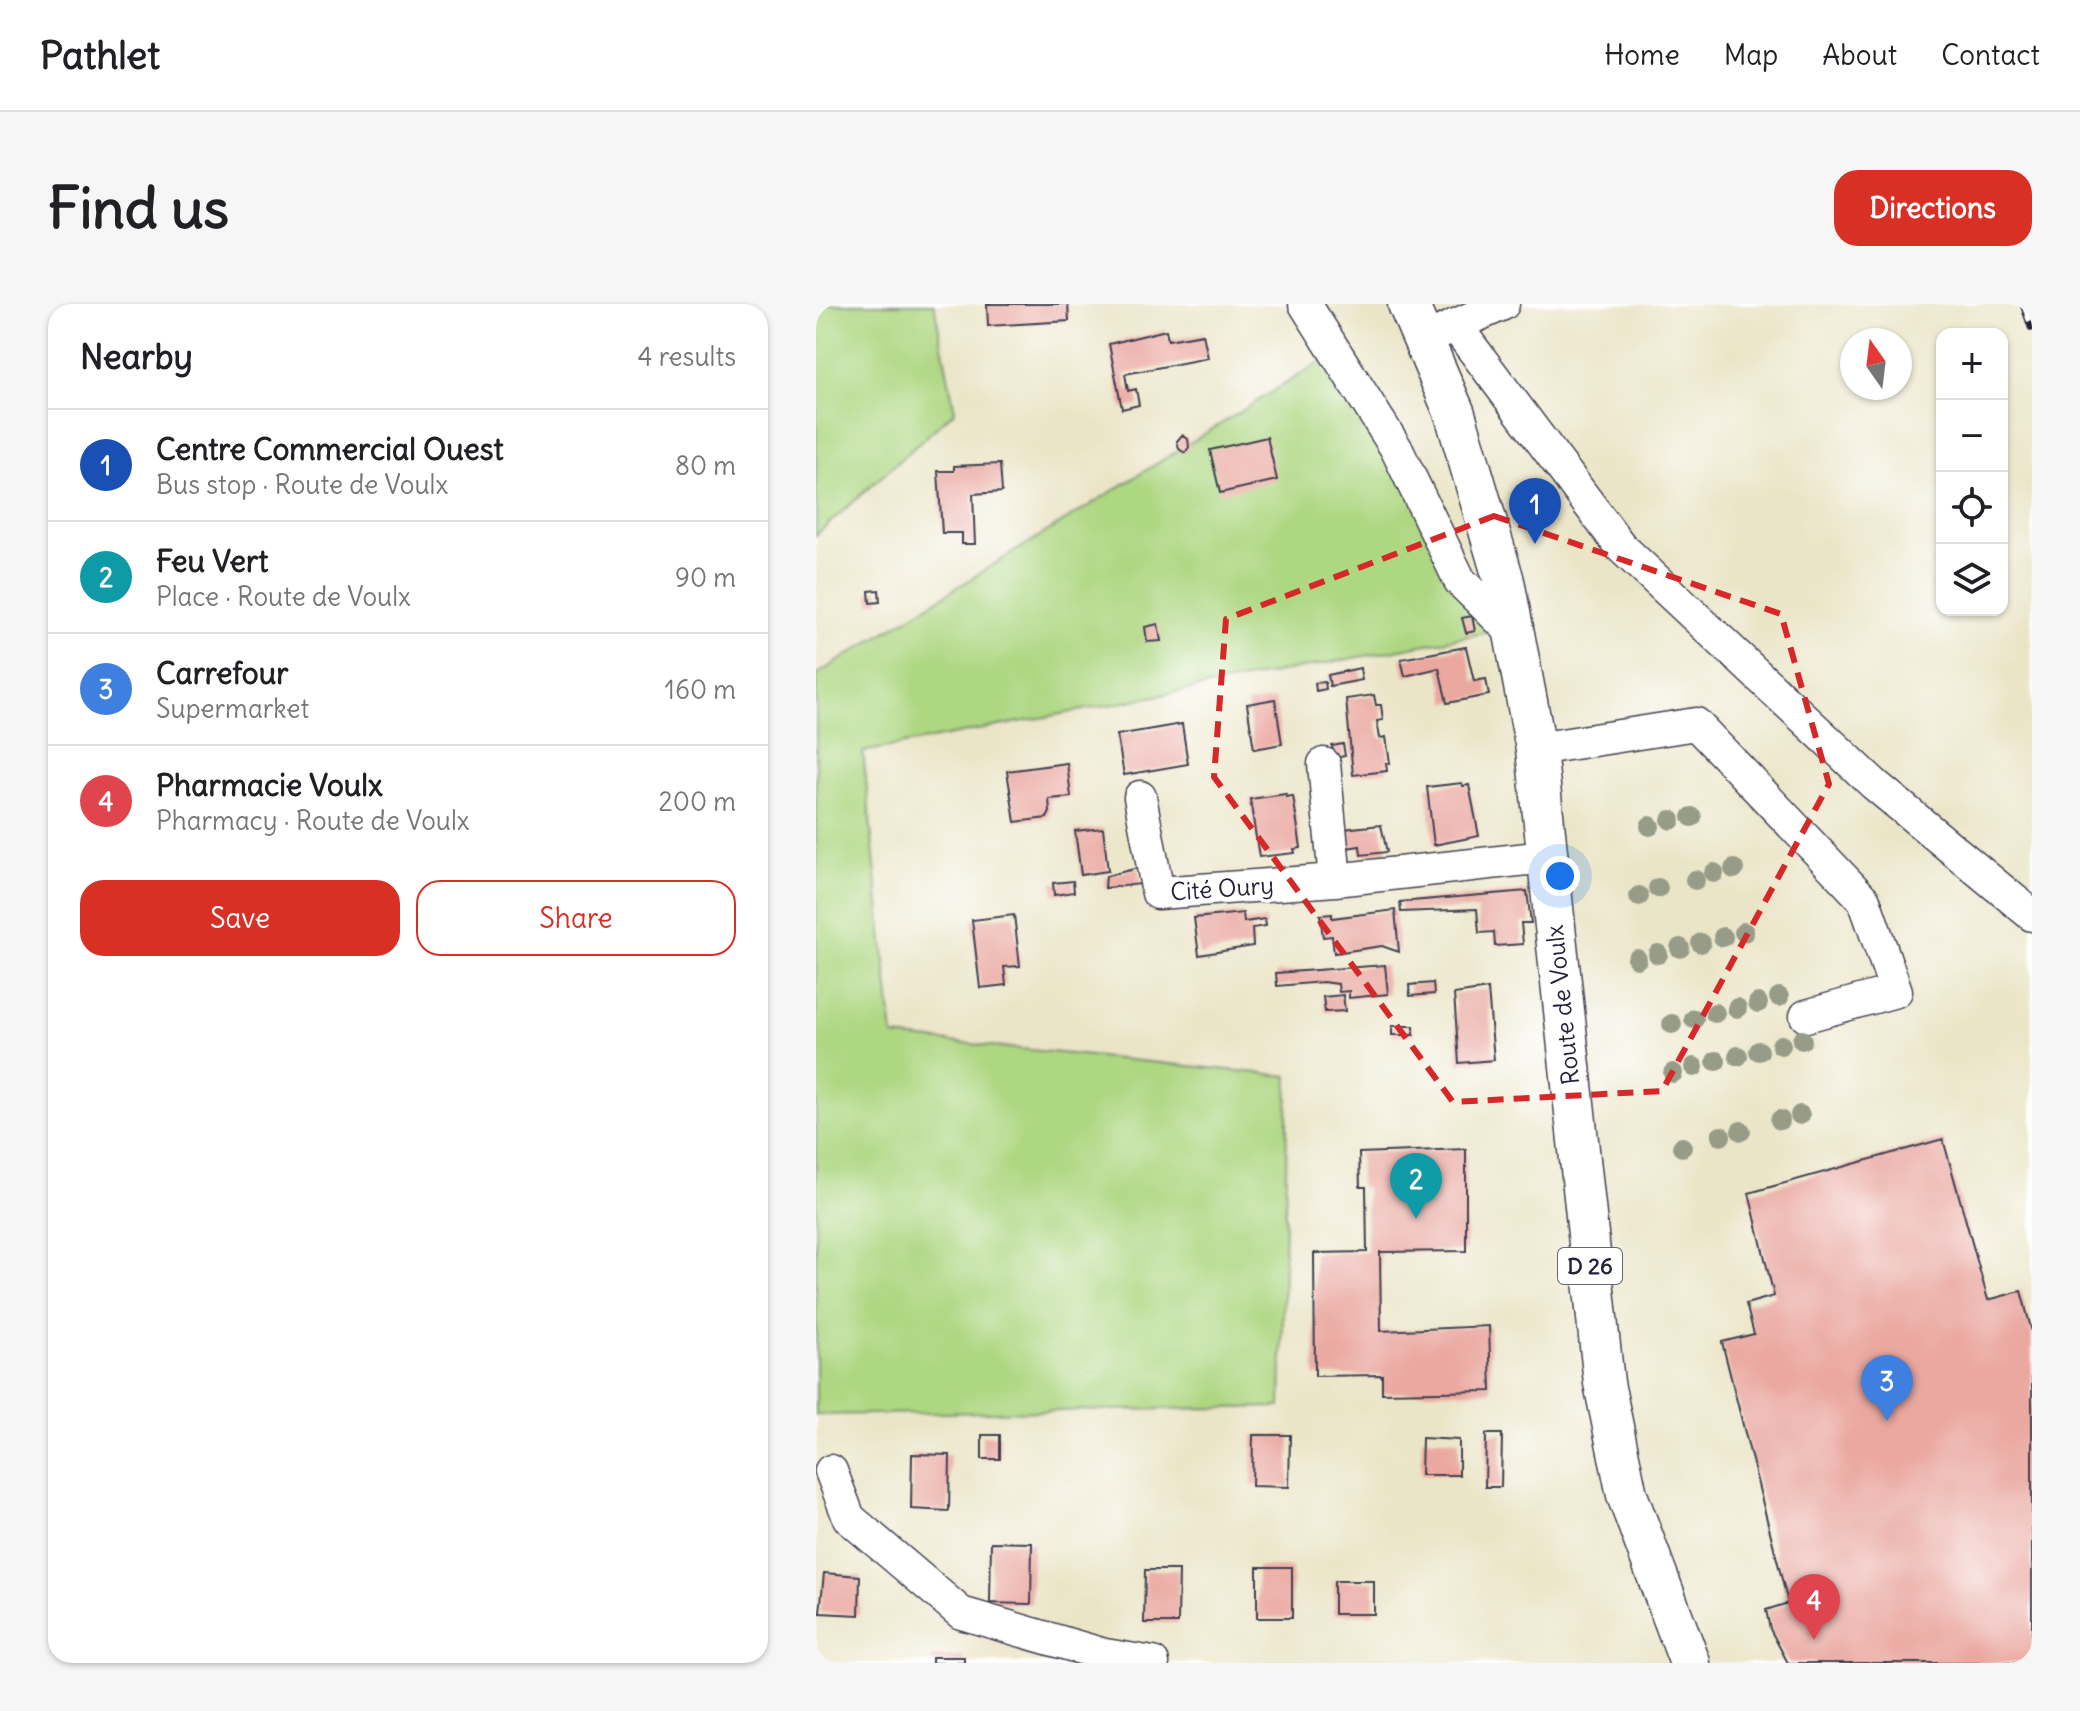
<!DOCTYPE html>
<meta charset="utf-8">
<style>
:root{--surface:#fff;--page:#f6f6f6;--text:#202124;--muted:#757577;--line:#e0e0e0;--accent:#d93025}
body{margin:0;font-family:Delius,sans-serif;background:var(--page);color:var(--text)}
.controls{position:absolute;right:24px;top:24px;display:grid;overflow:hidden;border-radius:16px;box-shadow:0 2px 6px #0004}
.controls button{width:72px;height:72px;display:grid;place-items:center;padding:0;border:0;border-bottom:2px solid var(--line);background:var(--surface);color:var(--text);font:40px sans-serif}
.compass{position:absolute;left:1024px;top:24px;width:72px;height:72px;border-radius:50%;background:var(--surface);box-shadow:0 2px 6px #0004;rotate:346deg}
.you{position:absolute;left:744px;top:572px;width:28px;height:28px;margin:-20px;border:6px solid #fff;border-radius:50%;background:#1a73e8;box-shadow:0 0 0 12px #1a73e833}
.badge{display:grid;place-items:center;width:52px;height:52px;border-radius:50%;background:var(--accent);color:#fff;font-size:26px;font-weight:700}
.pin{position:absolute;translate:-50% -66px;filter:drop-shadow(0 2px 4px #0008)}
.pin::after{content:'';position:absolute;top:42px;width:28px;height:24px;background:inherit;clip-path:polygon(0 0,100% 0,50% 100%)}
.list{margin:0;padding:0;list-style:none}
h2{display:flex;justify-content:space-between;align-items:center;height:104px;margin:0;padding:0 32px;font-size:34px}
h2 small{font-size:26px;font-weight:400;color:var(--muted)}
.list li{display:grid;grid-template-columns:52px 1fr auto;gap:24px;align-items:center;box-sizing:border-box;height:112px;padding:0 32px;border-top:2px solid var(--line)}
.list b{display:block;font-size:30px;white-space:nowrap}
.list p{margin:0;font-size:26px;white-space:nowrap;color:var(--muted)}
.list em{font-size:26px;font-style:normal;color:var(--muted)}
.actions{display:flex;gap:16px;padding:24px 32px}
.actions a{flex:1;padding:18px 0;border:2px solid var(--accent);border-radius:24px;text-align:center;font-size:28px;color:var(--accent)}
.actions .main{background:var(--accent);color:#fff}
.icon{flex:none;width:44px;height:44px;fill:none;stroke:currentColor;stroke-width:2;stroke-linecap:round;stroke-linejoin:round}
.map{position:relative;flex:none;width:1216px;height:1359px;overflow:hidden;border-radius:24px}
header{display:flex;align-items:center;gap:48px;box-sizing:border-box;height:112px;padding:0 40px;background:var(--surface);border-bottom:2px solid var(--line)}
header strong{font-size:38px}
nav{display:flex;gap:44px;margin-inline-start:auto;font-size:28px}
.intro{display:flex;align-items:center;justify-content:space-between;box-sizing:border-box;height:192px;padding:0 48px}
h1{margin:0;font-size:56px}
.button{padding:20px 36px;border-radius:24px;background:var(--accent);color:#fff;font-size:28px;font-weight:700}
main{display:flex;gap:48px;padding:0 48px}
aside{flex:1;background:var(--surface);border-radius:24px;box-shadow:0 2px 6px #0004}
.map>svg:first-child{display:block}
.green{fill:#aed782;stroke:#687c5e;stroke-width:2}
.building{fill:#eaa8a0}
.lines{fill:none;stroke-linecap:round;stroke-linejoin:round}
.minor-casing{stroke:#403f50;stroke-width:35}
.major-casing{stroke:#403f50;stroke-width:43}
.minor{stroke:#fff;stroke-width:32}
.major{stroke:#fff;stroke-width:40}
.rail-casing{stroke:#22223b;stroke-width:9}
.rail{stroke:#fff;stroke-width:6;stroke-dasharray:18;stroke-linecap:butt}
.tree{fill:#979c88}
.marked{fill:none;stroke:#d62828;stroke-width:6;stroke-dasharray:16 10;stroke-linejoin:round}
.labels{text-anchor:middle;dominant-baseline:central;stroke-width:7;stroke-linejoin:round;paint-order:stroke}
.shield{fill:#fff;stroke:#646476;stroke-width:2}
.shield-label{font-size:22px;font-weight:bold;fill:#22223b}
.street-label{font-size:24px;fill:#22223b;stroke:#fff}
</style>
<header>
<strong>Pathlet</strong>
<nav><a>Home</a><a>Map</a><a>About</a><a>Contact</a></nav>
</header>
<div class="intro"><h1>Find us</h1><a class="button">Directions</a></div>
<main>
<aside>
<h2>Nearby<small>4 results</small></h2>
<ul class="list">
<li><span class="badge" style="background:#1a4fb4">1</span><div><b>Centre Commercial Ouest</b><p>Bus stop · Route de Voulx</p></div><em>80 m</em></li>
<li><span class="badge" style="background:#0f9aa8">2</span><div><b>Feu Vert</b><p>Place · Route de Voulx</p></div><em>90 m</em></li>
<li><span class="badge" style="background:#3f7fe0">3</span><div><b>Carrefour</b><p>Supermarket</p></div><em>160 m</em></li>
<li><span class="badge" style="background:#e0444e">4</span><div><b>Pharmacie Voulx</b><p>Pharmacy · Route de Voulx</p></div><em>200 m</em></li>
</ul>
<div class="actions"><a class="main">Save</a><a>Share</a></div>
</aside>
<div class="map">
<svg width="1216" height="1359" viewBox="0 0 1216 1359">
<rect width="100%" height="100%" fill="#fff"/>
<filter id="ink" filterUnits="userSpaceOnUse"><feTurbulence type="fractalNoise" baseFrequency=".0125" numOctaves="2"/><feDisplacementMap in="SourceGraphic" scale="16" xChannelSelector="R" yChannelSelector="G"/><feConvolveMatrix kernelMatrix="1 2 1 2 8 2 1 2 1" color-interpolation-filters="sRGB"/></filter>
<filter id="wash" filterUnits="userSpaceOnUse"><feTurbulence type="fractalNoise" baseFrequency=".006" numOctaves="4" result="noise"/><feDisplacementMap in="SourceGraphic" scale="32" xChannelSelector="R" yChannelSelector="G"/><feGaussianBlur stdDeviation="1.8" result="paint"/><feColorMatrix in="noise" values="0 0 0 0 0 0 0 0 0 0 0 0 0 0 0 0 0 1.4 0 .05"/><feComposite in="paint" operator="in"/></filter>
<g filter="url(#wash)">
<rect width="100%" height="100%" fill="#ebe5c8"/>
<path class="green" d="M0 0H118L139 107 0 231Z
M519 49 674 328 47 448 77 732 472 772 465 1103 0 1111V371Z"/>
<g id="blocks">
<path class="building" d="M171 0H252L253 17 172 22Z
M350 26 352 36 387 30 392 54 309 70 312 87 320 85 323 101 306 105 293 40Z
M366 131 372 135 373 143 369 149 363 145 361 137Z
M451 133 461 176 404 189 394 146Z
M184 160 186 188 157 190 159 240H146V229H126L122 167H138V162Z
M63 286 64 298 54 299 53 287Z
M656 312 659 327 650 329 646 314Z
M342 320 345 337 331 338 329 323Z
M650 343 658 377 670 375 673 391 631 399 623 364 589 372 585 355Z
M544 364 546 376 514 382 512 371Z
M509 378 510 385 500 387 499 379Z
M558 391 560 401H565L567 416 561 417 564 434 570 433 574 459H570L571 467 537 471 530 395Z
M459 395 466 440 438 445 431 400Z
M366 420 372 460 308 471 301 431Z
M527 440 529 452 518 454 516 442Z
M251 459 255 493 233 495 234 508 231 514 199 518 191 467Z
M646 479 647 482 653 481 663 532 618 541 611 483Z
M470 490V493L477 492 485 544 478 545 479 549 443 553 434 495Z
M565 521 571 548 545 551 544 542 530 544 527 525Z
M287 524 292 567 265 571 259 527Z
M322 564 325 580 289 584 290 572Z
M257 577 258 588 238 591 237 579Z
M711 587 715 619H705L707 640 679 642 678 628 663 629 661 605 585 608 584 598Z
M579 606 583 648 566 642 518 649 516 632 507 633 504 611 516 610V614Z
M427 609 428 618 449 615 450 622 436 624 437 642 383 651 378 614Z
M198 611 204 662 188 663 190 681 164 684 156 616Z
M569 661 572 690 533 694V687L523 688 522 680 507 678 461 682 460 669Z
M617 679 618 690 594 692 593 681Z
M672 685 678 756 643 759 638 690Z
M527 691 529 707 509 708 507 693Z
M576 722H598V731H576Z
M1127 835 1172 996 1205 987 1216 1028V1359H972L954 1325 950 1306 972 1299 906 1038 938 1030 930 1000 958 992 933 889Z
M650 845V947L564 948 565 1027 673 1022 675 1087 566 1089V1071L499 1072 498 949 551 948 550 883H544L543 849Z
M670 1130H686L685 1183H669Z
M166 1131H184V1155H166Z
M437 1131H474L473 1183 436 1182Z
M606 1134 643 1136V1171H605Z
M96 1150 134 1151 133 1207 95 1205Z
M175 1238 216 1239 215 1300 174 1299Z
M441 1263H476V1314H441Z
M329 1266H363L362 1319H328Z
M8 1269 44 1272 43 1311 4 1309Z
M518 1277H558V1310H518Z
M116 1353H148V1359H116Z"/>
</g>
</g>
<g filter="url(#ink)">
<use href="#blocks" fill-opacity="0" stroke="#403f50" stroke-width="2"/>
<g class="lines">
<g class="minor-casing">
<path id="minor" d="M489 0 580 144 644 277 698 330
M639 21 805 243 1058 480 1216 611
M622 29 687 0
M720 445 880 420 1048 596 1080 687 990 712
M508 460 519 576
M324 493 342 589 519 576 730 553
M15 1167 33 1214 145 1309 289 1351 337 1359"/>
</g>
<g class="major-casing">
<path id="major" d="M592 0 639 110 688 277 720 445 788 1079 811 1191 874 1359"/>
</g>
<use href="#minor" class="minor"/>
<use href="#major" class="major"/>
<g class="rail-casing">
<path id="rail" d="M1208 0 1216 23"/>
</g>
<use href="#rail" class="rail"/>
</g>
<g class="tree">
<circle cx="876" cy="513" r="10"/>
<circle cx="855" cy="516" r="10"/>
<circle cx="834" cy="522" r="10"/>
<circle cx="918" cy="565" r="10"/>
<circle cx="898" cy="569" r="10"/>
<circle cx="879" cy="576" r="10"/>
<circle cx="842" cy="584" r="10"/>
<circle cx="823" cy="592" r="10"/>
<circle cx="928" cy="628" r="10"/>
<circle cx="907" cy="633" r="10"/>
<circle cx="885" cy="639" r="10"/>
<circle cx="864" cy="644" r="10"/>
<circle cx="842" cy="650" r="10"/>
<circle cx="821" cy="655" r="10"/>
<circle cx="963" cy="693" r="10"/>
<circle cx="942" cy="699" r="10"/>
<circle cx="921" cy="704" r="10"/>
<circle cx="899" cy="709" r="10"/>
<circle cx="878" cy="715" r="10"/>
<circle cx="856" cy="720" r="10"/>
<circle cx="986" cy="736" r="10"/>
<circle cx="965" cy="741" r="10"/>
<circle cx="943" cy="747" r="10"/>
<circle cx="922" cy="752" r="10"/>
<circle cx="900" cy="757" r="10"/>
<circle cx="878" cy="763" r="10"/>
<circle cx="857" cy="769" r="10"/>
<circle cx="984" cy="811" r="10"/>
<circle cx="964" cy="816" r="10"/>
<circle cx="925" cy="827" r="10"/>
<circle cx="905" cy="832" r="10"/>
<circle cx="866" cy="843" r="10"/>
</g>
</g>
<path class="marked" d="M678 212 965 310 1013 480 846 787 637 798 398 473 410 315Z"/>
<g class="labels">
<rect class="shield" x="742" y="944" width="64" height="36" rx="6"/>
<g class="shield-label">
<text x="774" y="962">D 26</text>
</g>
<g class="street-label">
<text transform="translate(406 584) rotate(-4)">Cité Oury</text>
<text transform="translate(746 701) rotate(-96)">Route de Voulx</text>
</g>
</g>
</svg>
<div class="controls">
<button>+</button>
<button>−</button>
<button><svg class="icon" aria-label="locate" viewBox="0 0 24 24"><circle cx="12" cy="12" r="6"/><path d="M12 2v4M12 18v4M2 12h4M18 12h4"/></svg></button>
<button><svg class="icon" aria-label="layers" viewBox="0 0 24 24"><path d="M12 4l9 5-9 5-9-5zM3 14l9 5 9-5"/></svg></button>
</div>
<svg class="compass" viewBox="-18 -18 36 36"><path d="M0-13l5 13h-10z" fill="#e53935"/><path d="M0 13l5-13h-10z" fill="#757577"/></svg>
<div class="you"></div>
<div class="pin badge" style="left:719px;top:240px;background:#1a4fb4">1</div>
<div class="pin badge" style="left:600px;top:915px;background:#0f9aa8">2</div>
<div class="pin badge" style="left:1071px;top:1117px;background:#3f7fe0">3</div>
<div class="pin badge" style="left:998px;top:1336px;background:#e0444e">4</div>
</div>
</main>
